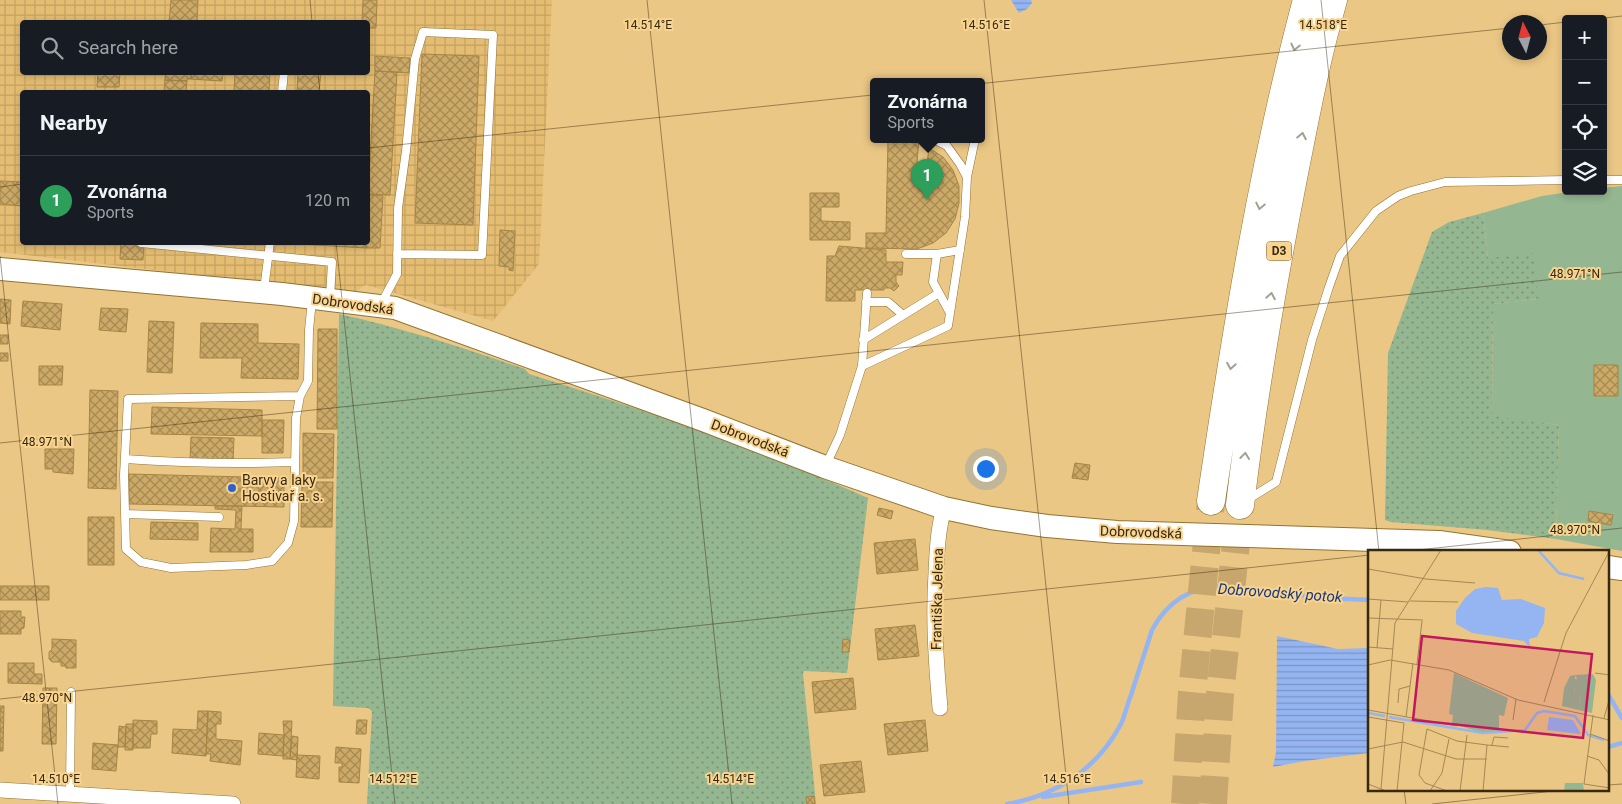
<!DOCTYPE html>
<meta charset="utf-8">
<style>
:root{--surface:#171b24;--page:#242831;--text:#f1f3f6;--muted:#9ea1a6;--line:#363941;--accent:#7c3aed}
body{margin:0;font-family:Roboto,sans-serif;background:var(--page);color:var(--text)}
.controls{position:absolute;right:15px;top:15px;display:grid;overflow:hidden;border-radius:5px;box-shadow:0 2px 8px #0003}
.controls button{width:45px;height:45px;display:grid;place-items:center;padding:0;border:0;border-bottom:1px solid var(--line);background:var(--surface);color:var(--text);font:25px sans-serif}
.compass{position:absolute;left:1502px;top:15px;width:45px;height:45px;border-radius:50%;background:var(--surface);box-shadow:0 2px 8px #0003;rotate:354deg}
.you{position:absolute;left:985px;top:468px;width:18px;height:18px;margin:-12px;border:4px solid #fff;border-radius:50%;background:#1a73e8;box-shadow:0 0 0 8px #1a73e833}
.badge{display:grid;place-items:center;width:32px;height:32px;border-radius:50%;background:var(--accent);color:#fff;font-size:16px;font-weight:700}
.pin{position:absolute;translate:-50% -41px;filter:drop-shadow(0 1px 2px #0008)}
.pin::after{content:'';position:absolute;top:26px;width:18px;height:15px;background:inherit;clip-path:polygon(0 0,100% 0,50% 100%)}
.popup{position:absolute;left:870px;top:78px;width:115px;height:65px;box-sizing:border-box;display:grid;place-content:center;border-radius:5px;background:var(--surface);filter:drop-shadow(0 1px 4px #0005);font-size:16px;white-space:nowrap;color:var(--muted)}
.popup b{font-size:19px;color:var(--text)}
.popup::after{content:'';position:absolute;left:50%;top:100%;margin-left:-10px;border:10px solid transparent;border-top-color:var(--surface)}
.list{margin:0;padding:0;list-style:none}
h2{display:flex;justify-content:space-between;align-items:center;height:65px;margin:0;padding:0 20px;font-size:21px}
h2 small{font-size:16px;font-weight:400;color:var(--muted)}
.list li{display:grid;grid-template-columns:32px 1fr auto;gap:15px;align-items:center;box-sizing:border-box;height:90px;padding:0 20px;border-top:1px solid var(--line)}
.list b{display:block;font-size:19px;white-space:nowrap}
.list p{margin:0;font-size:16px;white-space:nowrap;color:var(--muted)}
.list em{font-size:16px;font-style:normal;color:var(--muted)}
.icon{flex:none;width:28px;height:28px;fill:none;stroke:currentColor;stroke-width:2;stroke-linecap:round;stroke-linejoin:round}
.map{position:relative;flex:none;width:1622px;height:804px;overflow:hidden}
.search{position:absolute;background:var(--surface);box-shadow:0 2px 8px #0003;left:20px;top:20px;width:350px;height:55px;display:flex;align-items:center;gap:12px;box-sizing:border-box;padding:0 18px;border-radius:5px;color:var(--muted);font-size:19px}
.panel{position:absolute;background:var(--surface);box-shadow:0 2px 8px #0003;left:20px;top:90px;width:350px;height:155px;border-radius:5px}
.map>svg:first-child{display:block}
.industrial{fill:url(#industrial-grid);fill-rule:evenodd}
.green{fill:#94b690}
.garden{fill:url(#garden-dots)}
.water{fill:url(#water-rules)}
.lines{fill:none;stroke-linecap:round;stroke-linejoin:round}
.stream{stroke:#94b5f2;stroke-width:4.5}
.building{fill:url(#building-cross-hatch);stroke:#a68543}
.highway-tunnel{stroke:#c7a76d;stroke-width:28;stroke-dasharray:28 14;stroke-linecap:butt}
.lane-casing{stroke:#947230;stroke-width:9}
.street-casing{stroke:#947230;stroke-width:16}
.secondary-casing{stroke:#947230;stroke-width:24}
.highway-casing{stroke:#947230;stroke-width:29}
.lane{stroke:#fff;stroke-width:8}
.street{stroke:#fff;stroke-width:15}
.secondary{stroke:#fff;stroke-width:22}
.highway{stroke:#fff;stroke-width:28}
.oneway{stroke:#a59f93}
.ticks{fill:none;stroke:#37290e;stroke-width:1;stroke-opacity:0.45}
.poi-dot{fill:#2c62d0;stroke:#f9d491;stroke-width:2}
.labels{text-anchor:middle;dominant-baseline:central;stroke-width:4;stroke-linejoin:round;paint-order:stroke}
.shield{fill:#f9d491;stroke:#715c35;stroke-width:1}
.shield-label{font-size:12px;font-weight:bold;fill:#37290e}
.street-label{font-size:14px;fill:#37290e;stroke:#f9d491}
.poi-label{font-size:14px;fill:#37290e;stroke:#f9d491;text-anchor:start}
.water-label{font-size:15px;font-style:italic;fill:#15377c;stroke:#f9d491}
.inset-river{fill:none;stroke:#94b5f2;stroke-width:2.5}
.inset-road{fill:none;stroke:#a38855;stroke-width:1}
.view{fill:#c2185b;fill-opacity:0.15;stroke:#c2185b;stroke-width:2.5}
.inset-edge{fill:none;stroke:#37290e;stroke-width:2.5}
.ticks-label{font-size:12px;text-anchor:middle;fill:#37290e;stroke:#f9d491;stroke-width:4;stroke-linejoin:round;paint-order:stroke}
</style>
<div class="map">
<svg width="1622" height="804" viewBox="0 0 1622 804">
<defs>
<pattern id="industrial-grid" width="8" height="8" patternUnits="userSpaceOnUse" patternTransform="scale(1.25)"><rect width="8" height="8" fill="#e4bc72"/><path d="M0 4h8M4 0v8" fill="none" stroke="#c4a262"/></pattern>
<pattern id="garden-dots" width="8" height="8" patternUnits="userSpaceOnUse" patternTransform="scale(1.25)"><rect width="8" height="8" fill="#94b690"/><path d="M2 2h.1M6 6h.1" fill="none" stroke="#7a9474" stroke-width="1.8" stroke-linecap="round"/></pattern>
<pattern id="water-rules" width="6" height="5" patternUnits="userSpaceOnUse" patternTransform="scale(1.25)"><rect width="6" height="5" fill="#94b5f2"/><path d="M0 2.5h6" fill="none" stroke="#7a93c2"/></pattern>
<pattern id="building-cross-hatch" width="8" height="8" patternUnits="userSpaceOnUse" patternTransform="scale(1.25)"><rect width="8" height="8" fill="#cca967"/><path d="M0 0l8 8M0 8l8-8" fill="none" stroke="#a68a53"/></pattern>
</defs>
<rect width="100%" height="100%" fill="#ebc785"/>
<path class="industrial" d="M0 0H552L539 264 493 321 366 285 353 293 0 252ZM22 22H368V72H22ZM22 92H368V242H22Z"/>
<path class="green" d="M1622 186V551L1556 539 1559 425 1492 417 1493 304 1538 299 1488 258 1483 213 1542 196 1576 191H1603V188Z"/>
<path class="garden" d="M1483 213 1488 258 1534 253 1538 299 1493 304 1492 416 1559 425 1556 539 1487 530 1391 522 1385 520 1388 353 1432 232 1449 222Z
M339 314C403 328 463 348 525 369L529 374C644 410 758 448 868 498L847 673 804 671 803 673 816 804H367L372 711 368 708 333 706Z"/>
<path class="water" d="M1011 0H1031L1032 3 1027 9 1019 13Z
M1277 636 1338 649 1369 648V753L1305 761 1273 767 1276 752Z"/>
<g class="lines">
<path class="stream" d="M1608 694 1622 718
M1608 747 1622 743
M1043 797 1141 782
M1007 804C1056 796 1097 769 1121 724 1125 715 1127 705 1131 695 1138 673 1145 652 1152 630 1167 602 1190 587 1222 586L1327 598 1370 600"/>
</g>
<path class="building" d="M171 0H198L197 22H169Z
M363 0H377L376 28H368V22H362Z
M422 54 479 56 473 225 415 223Z
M375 56 410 58 409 73 375 71Z
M375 71 397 72 390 195 368 194Z
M98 72H120L119 87H97Z
M166 72H191V79H187V81L165 80Z
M191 72H223L222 81 191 79Z
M235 72H270L269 92H234Z
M298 72H321L319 92H297Z
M165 80 187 81 186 92H164Z
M888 139H919L917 163 927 164 929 148 943 157 953 170 959 186V203L955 219 946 233 933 243 917 249 866 248V233H886Z
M0 181 22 182V206L0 204Z
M810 193H839V207H821V221L850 222V240H810Z
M369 195 383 196 380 248H366Z
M500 230 515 231 513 271 509 270V267L499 266Z
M121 242H144L143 260 120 259Z
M286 242H315V245Z
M315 242H366V248L315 245Z
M839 246 886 250V262H903L902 275H896V282L899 286 894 291 890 288H884V290H855V301H826L827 256H835Z
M0 299 11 300 10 324 0 323Z
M23 301 62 304 60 330 21 326Z
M101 308 128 309 126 332 99 330Z
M149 321 174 322 172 373 147 372Z
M201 323 258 324V343L299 344 298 379 241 378 242 358H200Z
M318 329H337V429H317Z
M0 335H8V344H0Z
M0 353H8V361H0Z
M1594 365H1618V396H1594Z
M39 366H63L62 385H39Z
M90 390 118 391 116 489 88 488Z
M152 407 262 410V436L151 434Z
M262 420H284L283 453H262Z
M303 433 334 434 333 478H303Z
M191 437 234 438 233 462 190 461Z
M45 449H74L73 474 53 472V469H45Z
M1075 463 1090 465 1088 480 1072 478Z
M129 474 284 478V507L129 504Z
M302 482H333L332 527H301Z
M215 506H242L241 529H253V552H210L211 528 235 529 236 510 215 509Z
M879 508 893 511 891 519 877 515Z
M1589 511 1613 515 1611 525 1588 521Z
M88 517H114V565H88Z
M151 522 198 523V540L150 539Z
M915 539 918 570 877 574 874 543Z
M0 586H49V600H0Z
M0 611H21V617H25L24 628 21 629V634H0Z
M915 625 919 656 878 660 875 629Z
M52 639 76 640V668H66V666H61V662H52L49 659V652L52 649Z
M843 639 850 640 849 652H842Z
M8 663H34V674H42V684L8 683Z
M853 678 856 709 815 713 812 682Z
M43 688H57L56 744H42Z
M0 706H4L3 751H0Z
M198 711H208L206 756 172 753 173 729 197 730Z
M208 711 221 712V724H216V739L242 741 240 765 210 761 211 754H206Z
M133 720 157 721V734H151L150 748H133Z
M357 720H367L366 734H356Z
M925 720 928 751 888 755 884 724Z
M283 721H292L290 759H283L284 735Z
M126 724H133V750H125Z
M119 726 126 727 125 747H118Z
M259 733 284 735 283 756 258 754Z
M292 736 298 737 297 760 290 759Z
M93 743 118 745 116 771 92 769Z
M336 747 361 749 359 783 339 782V767H342V763H335Z
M297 755 320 756 319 779 296 777Z
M861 761 865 792 824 796 820 765Z
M814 796 815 804H807L806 797Z"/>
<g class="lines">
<path class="highway-tunnel" d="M1185 804 1192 693 1211 501
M1213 804 1220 695 1240 505"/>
<g class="lane-casing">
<path id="lane" d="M282 92 284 72
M933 139 947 146 960 164 967 177
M1603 180H1622
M141 243 332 262 330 298
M906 254H937L960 250
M937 254 933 282 950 313
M264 290 270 242
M866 302H888L903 315
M381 304 397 274 398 208 406 151 415 59 423 32 493 35 482 255 397 254
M863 340 939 293
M862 366 948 326 965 217 967 177 975 139
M300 396 296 418 294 521 288 543 272 561 246 565 171 568 141 562 126 549 124 475 128 399 300 396 308 381 309 330 312 300
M125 459C182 463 238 464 295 462
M826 465 840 435 862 366 867 293
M1247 500 1276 482 1312 340 1329 287 1340 256 1376 211 1398 196 1411 191 1445 182 1566 180
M125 514 219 517
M70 794 71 692"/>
</g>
<g class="street-casing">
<path id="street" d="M940 708C936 661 933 619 936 573 937 550 938 529 944 508
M0 790 233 804"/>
</g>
<g class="secondary-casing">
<path id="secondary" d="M0 269 282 294 395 308 703 420 825 467 944 508 991 518 1047 526 1117 532 1439 542 1510 552
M1608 567 1622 569"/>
</g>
<g class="highway-casing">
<path id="highway" d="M1211 501C1236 333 1263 164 1307 0
M1240 505C1253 395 1272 286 1293 178 1305 118 1316 58 1333 0"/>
</g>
<use href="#lane" class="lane"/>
<use href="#street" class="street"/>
<use href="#secondary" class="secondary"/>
<use href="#highway" class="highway"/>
</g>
<defs><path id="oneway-chevron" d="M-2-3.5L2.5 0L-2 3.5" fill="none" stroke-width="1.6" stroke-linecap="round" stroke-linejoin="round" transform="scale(1.25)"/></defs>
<g class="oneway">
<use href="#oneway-chevron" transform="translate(1295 47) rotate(103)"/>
<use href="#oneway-chevron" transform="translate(1302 136) rotate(-79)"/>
<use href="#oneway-chevron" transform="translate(1260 206) rotate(102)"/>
<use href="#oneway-chevron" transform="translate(1271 296) rotate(-80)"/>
<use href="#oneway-chevron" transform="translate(1231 366) rotate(99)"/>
<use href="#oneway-chevron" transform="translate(1245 456) rotate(-83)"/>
</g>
<path class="ticks" d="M310 0 312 22M647 0 732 804M984 0 1069 804M1321 0 1379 552M1596 19 1622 16M1540 25 1566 22M318 72 320 92M368 148 1510 28M0 187 22 184M336 242 395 804M0 256 58 804M0 443 1622 272M1399 552 1622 528M0 699 1370 555M1608 785 1622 784M1404 790 1406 804M1432 804 1563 790"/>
<circle class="poi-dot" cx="232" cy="488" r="5"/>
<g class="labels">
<rect class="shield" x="1266.5" y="241.5" width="25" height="19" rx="4"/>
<g class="shield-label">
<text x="1279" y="251">D3</text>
</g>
<g class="street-label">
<text transform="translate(353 304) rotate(8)">Dobrovodská</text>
<text transform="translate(750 438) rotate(21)">Dobrovodská</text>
<text transform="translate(1141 532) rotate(2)">Dobrovodská</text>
<text transform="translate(937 599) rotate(-89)">Františka Jelena</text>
</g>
<g class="poi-label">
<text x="242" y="480">Barvy a laky<tspan x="242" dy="16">Hostivař a. s.</tspan></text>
</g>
<g class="water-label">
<text transform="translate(1280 593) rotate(4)">Dobrovodský potok</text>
</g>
</g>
<g transform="translate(1368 550)">
<rect width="241" height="241" fill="#ebc785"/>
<path d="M225 124 228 130 224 163 211 160 213 148 206 146 207 134H212L207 125Z" fill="#94b690"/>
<path d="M197 233H215L216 241H196Z" fill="#94b690"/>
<path d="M86 123 140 148 136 166 131 165V182H113L84 174 85 165 81 164ZM207 125V129H212V134H207L206 146 213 148 211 160 194 156 196 138 202 126Z" fill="#94b690"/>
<path d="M118 37 130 38 134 50 153 49 177 58 176 73 169 87 161 89 162 98 156 91 104 83 88 74V61L97 48 107 39ZM181 167 205 170 213 184 179 180Z" fill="#94b5f2"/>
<path class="inset-river" d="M170 0 191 23 216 29M0 163 17 166M21 167 115 183 157 180 169 163 176 161 207 166 220 185 236 190"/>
<path class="inset-road" d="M0 19 58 29 107 33M0 49 40 52M42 51 90 52M0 68 55 70M0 97 25 99M9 98 13 50M49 114 54 71M0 115 22 110 81 120 150 150 242 170M227 123 242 125M176 152 198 83 242 0M30 153 31 139 42 136M0 160 89 176M225 165 216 234 242 238M0 167 36 173 29 241M38 167 45 113M236 168 242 147M145 170 148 149M222 184 242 191M119 195 141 197M124 195 126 187 140 188M0 199 35 192 88 209H119M219 206 231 210 241 224M0 234 18 241M13 239 27 73 73 0M62 241 74 223 81 189M79 241 57 233 51 225 59 179 89 191 119 195 115 241M92 241 99 185"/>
<path class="view" d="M54 86 224 104 215 188 45 170Z"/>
<rect width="241" height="241" class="inset-edge"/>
</g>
<g class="ticks-label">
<text x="648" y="29">14.514°E</text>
<text x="986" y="29">14.516°E</text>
<text x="1323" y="29">14.518°E</text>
<text x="1575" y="278">48.971°N</text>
<text x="47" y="446">48.971°N</text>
<text x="1575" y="534">48.970°N</text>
<text x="47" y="702">48.970°N</text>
<text x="56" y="783">14.510°E</text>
<text x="393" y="783">14.512°E</text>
<text x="730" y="783">14.514°E</text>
<text x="1067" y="783">14.516°E</text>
</g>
</svg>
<div class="controls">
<button>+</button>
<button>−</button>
<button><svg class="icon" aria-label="locate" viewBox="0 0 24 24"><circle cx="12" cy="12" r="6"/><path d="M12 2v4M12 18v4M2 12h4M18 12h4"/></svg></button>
<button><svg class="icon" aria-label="layers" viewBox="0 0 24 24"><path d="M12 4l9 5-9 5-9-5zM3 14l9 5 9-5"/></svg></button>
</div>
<svg class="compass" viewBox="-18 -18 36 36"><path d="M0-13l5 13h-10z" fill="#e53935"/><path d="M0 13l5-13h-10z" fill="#9ea1a6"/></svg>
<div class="you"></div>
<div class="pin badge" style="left:927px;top:200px;background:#2e9e5b">1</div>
<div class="popup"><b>Zvonárna</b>Sports</div>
<div class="search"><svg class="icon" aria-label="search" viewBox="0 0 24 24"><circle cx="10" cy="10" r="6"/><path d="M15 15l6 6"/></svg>Search here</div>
<section class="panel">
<h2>Nearby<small></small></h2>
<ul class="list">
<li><span class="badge" style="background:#2e9e5b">1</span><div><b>Zvonárna</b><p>Sports</p></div><em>120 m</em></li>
</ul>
</section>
</div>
